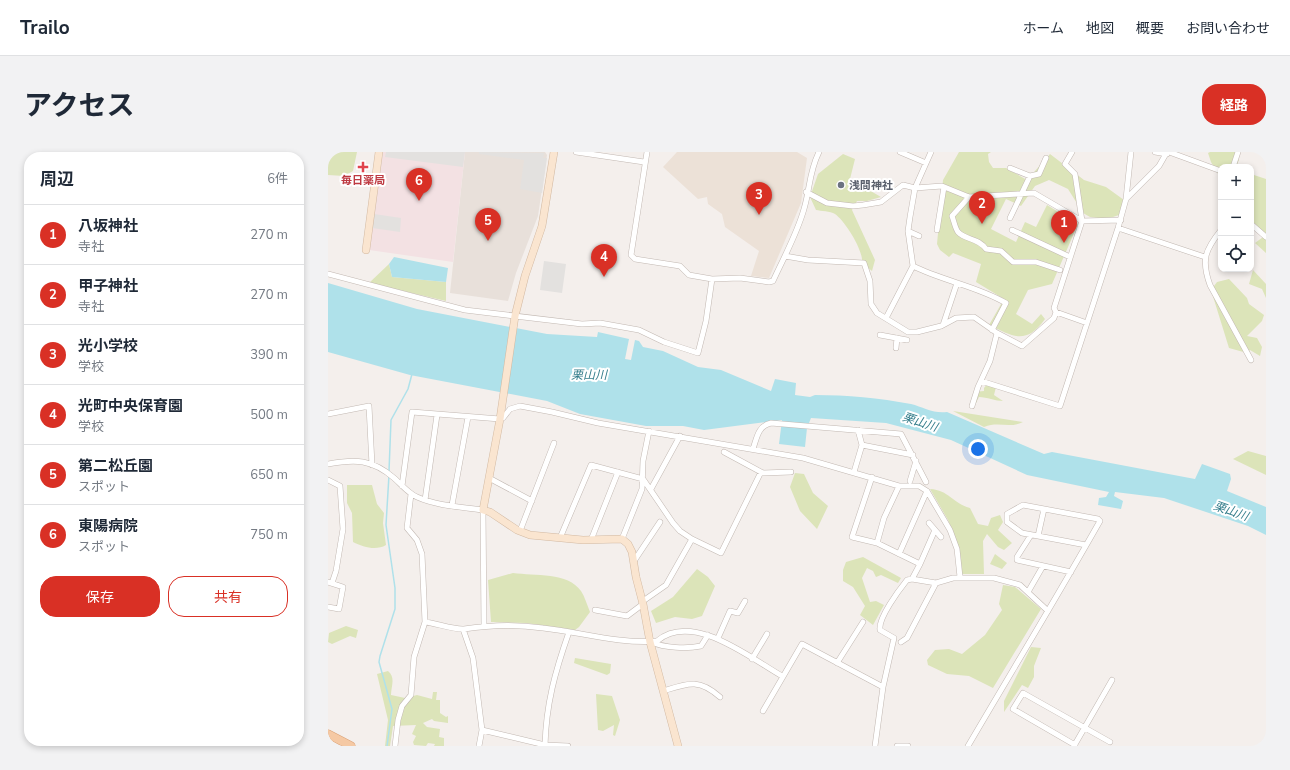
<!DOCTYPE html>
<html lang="ja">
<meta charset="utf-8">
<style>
:root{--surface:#fff;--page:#f2f2f3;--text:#1f2937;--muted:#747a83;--line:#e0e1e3;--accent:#d93025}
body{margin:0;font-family:"Nunito Sans","Noto Sans JP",sans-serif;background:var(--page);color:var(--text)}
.controls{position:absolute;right:12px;top:12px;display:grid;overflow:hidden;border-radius:8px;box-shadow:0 2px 6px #0003}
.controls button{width:36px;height:36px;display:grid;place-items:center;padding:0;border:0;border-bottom:1px solid var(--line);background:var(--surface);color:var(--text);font:20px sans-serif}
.you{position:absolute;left:650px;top:297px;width:14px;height:14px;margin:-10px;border:3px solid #fff;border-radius:50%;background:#1a73e8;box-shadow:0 0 0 6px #1a73e833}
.badge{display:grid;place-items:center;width:26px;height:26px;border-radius:50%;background:var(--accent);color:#fff;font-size:13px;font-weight:700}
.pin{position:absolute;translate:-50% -33px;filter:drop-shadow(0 1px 2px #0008)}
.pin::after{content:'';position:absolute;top:21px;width:14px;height:12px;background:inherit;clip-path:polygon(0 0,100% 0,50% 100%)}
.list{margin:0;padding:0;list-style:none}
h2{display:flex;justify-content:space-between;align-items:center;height:52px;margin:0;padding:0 16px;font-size:17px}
h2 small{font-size:13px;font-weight:400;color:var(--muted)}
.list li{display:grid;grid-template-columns:26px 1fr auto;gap:12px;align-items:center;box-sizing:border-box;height:60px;padding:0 16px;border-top:1px solid var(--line)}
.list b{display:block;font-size:15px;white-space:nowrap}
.list p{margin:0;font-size:13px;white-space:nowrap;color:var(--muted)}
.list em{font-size:13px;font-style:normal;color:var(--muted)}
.actions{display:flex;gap:8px;padding:12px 16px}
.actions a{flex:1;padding:9px 0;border:1px solid var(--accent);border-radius:16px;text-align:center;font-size:14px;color:var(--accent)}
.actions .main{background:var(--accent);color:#fff}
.icon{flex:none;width:22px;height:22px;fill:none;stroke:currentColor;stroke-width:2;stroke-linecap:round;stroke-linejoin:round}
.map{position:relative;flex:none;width:938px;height:594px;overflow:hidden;border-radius:16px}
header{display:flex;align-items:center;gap:24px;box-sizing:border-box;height:56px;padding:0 20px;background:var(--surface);border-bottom:1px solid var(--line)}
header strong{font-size:19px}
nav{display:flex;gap:22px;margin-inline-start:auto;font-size:14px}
.intro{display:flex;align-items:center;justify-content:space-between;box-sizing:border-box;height:96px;padding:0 24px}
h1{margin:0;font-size:28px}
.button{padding:10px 18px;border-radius:16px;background:var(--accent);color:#fff;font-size:14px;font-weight:700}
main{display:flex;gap:24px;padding:0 24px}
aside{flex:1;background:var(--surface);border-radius:16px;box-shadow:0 2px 6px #0003}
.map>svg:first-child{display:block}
.residential{fill:#e8e0da}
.education{fill:#ece1d7}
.medical{fill:#f3e1e3}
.green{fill:#dce4b9}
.parking{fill:#e3e1df}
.water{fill:#afe1ea}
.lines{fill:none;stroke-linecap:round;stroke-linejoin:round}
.stream{stroke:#afe1ea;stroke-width:1.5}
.street-casing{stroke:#c2b8b2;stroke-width:6}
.secondary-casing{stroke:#d2b9a2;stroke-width:8}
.primary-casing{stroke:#d9a175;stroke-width:9}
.street{stroke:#fff;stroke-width:5}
.secondary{stroke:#fae5d0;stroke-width:7}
.primary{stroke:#f5c9a4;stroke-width:8}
.health-dot{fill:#e0444e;stroke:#fff;stroke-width:1.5}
.worship-dot{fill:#6b7280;stroke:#fff;stroke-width:1.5}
.labels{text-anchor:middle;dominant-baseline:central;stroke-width:4;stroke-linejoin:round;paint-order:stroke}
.health-label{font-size:11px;font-weight:bold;fill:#be3a42;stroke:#fff}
.worship-label{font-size:11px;font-weight:bold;fill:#5b616d;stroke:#fff;text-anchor:start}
.water-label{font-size:12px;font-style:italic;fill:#347d8b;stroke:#fff}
</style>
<header>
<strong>Trailo</strong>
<nav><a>ホーム</a><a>地図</a><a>概要</a><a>お問い合わせ</a></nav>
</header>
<div class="intro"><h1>アクセス</h1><a class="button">経路</a></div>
<main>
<aside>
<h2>周辺<small>6件</small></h2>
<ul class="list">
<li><span class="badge">1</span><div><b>八坂神社</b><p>寺社</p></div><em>270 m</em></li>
<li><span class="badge">2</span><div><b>甲子神社</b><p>寺社</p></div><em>270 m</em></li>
<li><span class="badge">3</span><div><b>光小学校</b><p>学校</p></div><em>390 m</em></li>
<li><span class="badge">4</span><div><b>光町中央保育園</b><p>学校</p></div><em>500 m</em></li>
<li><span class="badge">5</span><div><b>第二松丘園</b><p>スポット</p></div><em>650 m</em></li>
<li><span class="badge">6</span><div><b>東陽病院</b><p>スポット</p></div><em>750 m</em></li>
</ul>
<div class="actions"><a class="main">保存</a><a>共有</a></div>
</aside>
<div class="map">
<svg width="938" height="594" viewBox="0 0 938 594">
<rect width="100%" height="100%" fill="#f4efec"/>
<path class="residential" d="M137 0H217L219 3 210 64 188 121 180 149 122 141Z"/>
<path class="education" d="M349 0H469L479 6 473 51 441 126 423 124 431 99 397 75 394 62 380 52 379 45 370 47 335 15Z"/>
<path class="medical" d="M55 0H137L125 110 41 98Z"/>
<path class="green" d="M0 0H29L25 19 16 24 0 23Z
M631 0H663L660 2 661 10 665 16H678L699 28 722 2 756 28 778 35 796 48 791 63 779 67 762 65 755 61 740 37 721 28 707 34 693 54 678 47 663 77 688 90 697 70 708 75 719 53 750 72 724 132 700 138 688 162 704 172 713 162 717 167C698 193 686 185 661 173L676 147 648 130 653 112 625 101 621 105 612 98 609 92 615 28Z
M882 0H908L906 5 911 8 908 15H893V27L883 10 880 1Z
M515 2 527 7 522 27 553 45 539 49H529L524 58 547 108 544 119 534 111C536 99 517 69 507 62 502 59 493 59 488 58L482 45 490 22Z
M923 22 938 27V101L927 91 935 85 923 71Z
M61 112 64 125 118 130V149L41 131Z
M925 118 938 132V146L934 137 921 132Z
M901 127 919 146 921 152 936 163 934 169 919 184 929 186 934 195 932 204 922 198 919 201 901 196 883 138 889 130Z
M661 230 668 235 666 243 675 249C667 249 659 245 651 245L648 251 646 240 656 239V236Z
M625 259 695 270C681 277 671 269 656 275Z
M920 299 938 304V323L905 307Z
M467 321 476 322 485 341 500 354 489 377 472 359 462 335Z
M19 333H44L49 352 56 361 55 371 58 393C48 399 35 395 25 390L24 361 19 351Z
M602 337C621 338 624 351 642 356L650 372 660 374 663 366 672 363 675 370 670 378 684 391 676 398 670 395 659 382 655 389 656 422H634L631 395 620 368Z
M667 402 679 411 674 417 662 412Z
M535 405 573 426 570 431 553 423 548 425 545 419 539 416 534 426 542 450 548 449 556 453 545 473 532 463 537 454 525 435 515 429V418L518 410Z
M369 417 380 425 387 434 374 464 364 467 347 465 328 471 323 459 345 445Z
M185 421C207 424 240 420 253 439 257 445 259 453 262 460L251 475 247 478 198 471 163 470 160 428Z
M675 433 687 435 713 457 665 536 641 524 619 522 600 513 599 508 607 498 621 497 634 502 657 483 674 458 671 452Z
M18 474 30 478 28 486 22 484 4 492 0 490 1 481Z
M703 495 713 496 706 514V525L700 536 694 533 676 560V549Z
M247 506 283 512 282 521 279 523 246 511Z
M60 519C68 526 63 534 63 543L77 546 89 543 104 547 105 540H109L108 548H112V561L118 565 120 564V571L106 569 104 567 95 571 99 575 112 577 111 585 116 586V594H106L107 592 100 591 98 594 86 593 85 590 88 584 84 582 88 573 65 574 62 594H57L60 568 49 522Z
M268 542 284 544 292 568 287 584 285 583 286 573 275 579 270 578Z"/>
<path class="parking" d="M58 0H137L135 15 57 5Z
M151 0 216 1 215 6H219L214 41 192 37 196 8 151 2Z
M46 62 73 66 72 80 44 76Z
M216 109 238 112 234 141 212 138Z"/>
<path class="water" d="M66 105 120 116 118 130 64 125 61 112Z
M0 131 89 157 219 182 269 185 270 180 301 187 297 207 303 208 307 188 311 189 315 195 335 199 370 215 393 218 443 239 447 227 468 231 467 243 482 245 487 243C519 243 551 246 583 252 595 255 606 262 619 260L716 302 724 300 867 327 874 312 902 322 903 327 899 339 938 355V383L920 374 836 346 787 340 786 344 795 349 793 357 770 353 771 346 778 345 781 340 699 323 623 288 558 271 483 266 479 276 477 295 451 292 454 268 376 278 355 274H318L252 262 219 249 82 223 0 200Z"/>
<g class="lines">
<path class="stream" d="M61 319 63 268 80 237 84 222
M59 594 64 557 51 510 52 504 67 457V436L58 373 61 323"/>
<g class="street-casing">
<path id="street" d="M248 0 316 10
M319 0 303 103 307 107 352 114 361 123 384 127 412 126 441 130 445 129C456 105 469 82 476 57 482 37 481 20 491 0
M572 0 598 11
M827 0 839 2
M841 0 893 19
M737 12 744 0
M905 15 910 0
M682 16 702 24 711 22 718 6
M478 40 499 51 525 54 535 53 553 50 575 33 587 36 614 34 641 45 706 41 754 69 747 22 737 12
M641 45 624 64C626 69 627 76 630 80 637 88 651 86 658 97L673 99 685 110H708L732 118
M798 47 831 14 839 0
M682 66 702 24
M923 72 938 85
M790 76 877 105
M609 78 616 35
M684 78 742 105
M893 78C877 98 873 108 882 133L923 208
M580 79 591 84
M457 104 480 108 536 111 542 129 543 152 549 161 580 180H589L613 174 628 166 646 165 669 181 694 194 726 166 728 160 759 171
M585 114C615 129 649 134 678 151L664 178
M0 122 137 158 254 172 272 171 311 178 336 190 370 201 378 169 384 127
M728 160 726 156 754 69 793 68
M558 166 585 114 580 79 582 65 587 36 603 0
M615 173 629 131
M552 183 579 188
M568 196 569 186
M653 229 732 254 790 76 798 47 803 0
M644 254 650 235 662 209 669 181
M0 262 41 254 44 313
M534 293 585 303
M425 297C429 285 430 274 443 271L573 282 598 330
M396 300 435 321 463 320
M0 312C27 307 44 307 66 326 73 332 80 341 89 345 109 354 134 355 155 358L156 474
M526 320 534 293 530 278
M544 325 524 385 549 391 592 412 584 427
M161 326 204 349
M0 328 12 334 15 377 8 419 4 431
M582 329 588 309
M74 334 84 260 172 267 175 266 182 257 192 254 224 260 270 271 475 306 571 334H591L599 339 622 378 629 397 632 425
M323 337 352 284
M97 348 109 263
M124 353 140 265
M601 371 613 385
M192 379 226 291
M703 383 689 405V408L743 420
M710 384 716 357
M232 386 263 313 315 327 345 371 352 379 364 387
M294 387 314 337 315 309 321 279
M263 388 290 320
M549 391 556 366 571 334
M571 402 599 339
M306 409 332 370
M592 412 607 378
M0 430 15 435 11 457 0 455
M700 440 715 414
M315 449 338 433 364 387 393 401 433 320
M267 458 299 464 315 452
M97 470C107 471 127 478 136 477 161 473 189 472 215 476 253 480 290 492 329 489 365 459 422 506 454 524
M135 477 145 506 154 578 151 594
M390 486 402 459 410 461 417 449
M323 490C337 496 358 497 373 494L380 483
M573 490 579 486 608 431
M424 507 439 482
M509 511 535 470
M335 539C360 531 371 526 392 545
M435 559 474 492 555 535
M154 578 217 593 240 594
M747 593 685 557 695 541 782 590
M67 594 70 568 74 554 83 543 86 505 97 470 94 402 89 388 79 376 83 342
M217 594C218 552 227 520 241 480
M547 594 555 535 566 486 552 478C550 466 571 438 579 428L584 427 608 431 625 426H666L692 433 720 459
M569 594H580
M640 594C684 519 729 445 772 369L770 367 695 353 679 362V370L694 381 758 393
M746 594 784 528"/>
</g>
<g class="secondary-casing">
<path id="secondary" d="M226 0 214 74 197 124 187 164 172 267 155 358 162 360 189 378 202 383 255 388 294 387 300 392 304 400 308 425 315 452 322 490 350 594
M38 98 51 0"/>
</g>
<g class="primary-casing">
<path id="primary" d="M0 582 23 594"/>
</g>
<use href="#street" class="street"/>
<use href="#secondary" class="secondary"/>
<use href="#primary" class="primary"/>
</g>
<path class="health-dot" d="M33 9h4v4h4v4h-4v4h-4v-4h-4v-4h4z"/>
<circle class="worship-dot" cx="513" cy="33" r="4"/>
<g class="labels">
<g class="health-label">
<text x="35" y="28">毎日薬局</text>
</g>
<g class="worship-label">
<text x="521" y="33">浅間神社</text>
</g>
<g class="water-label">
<text x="261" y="223">栗山川</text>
<text transform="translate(592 270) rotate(18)">栗山川</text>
<text transform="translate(903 359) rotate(19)">栗山川</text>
</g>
</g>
</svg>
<div class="controls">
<button>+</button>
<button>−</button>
<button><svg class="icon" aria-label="locate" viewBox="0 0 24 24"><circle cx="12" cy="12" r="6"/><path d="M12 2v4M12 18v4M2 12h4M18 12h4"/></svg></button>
</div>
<div class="you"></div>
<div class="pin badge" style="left:736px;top:91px">1</div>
<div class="pin badge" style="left:654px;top:72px">2</div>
<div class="pin badge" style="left:431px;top:63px">3</div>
<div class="pin badge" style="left:276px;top:125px">4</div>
<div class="pin badge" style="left:160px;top:89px">5</div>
<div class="pin badge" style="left:91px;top:49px">6</div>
</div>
</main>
